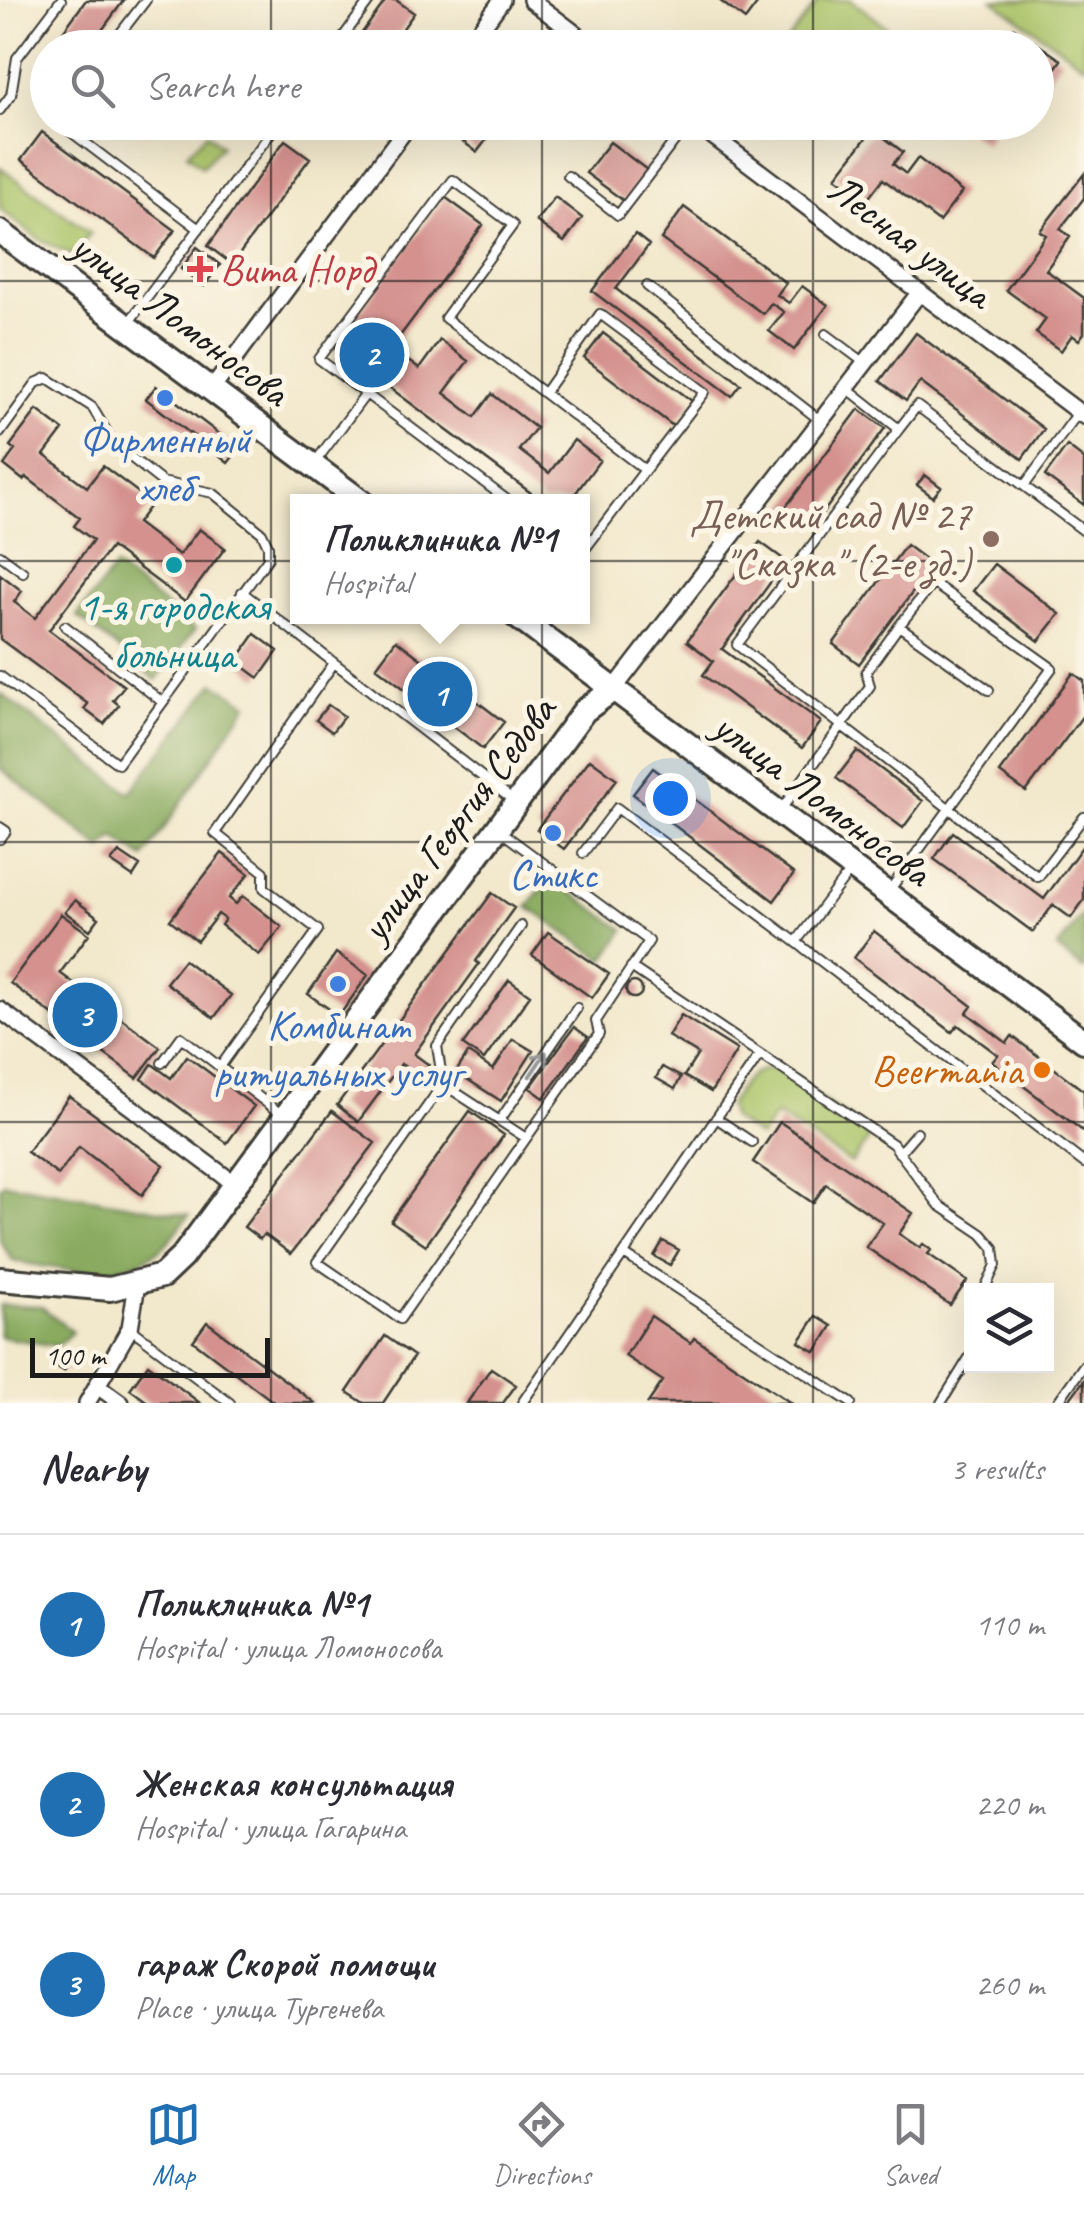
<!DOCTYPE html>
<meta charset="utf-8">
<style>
:root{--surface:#fff;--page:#f7f7f7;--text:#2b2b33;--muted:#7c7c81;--line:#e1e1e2;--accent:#1f6fb2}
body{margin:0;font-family:Caveat,sans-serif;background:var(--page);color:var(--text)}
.controls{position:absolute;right:30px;bottom:30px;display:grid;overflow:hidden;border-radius:0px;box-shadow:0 10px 40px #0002}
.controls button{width:90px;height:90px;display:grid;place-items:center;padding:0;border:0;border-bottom:2px solid var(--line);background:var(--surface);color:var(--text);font:50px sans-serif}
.scale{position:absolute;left:30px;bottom:25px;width:240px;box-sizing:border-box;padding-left:10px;border:5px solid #1c1c1c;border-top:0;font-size:28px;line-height:35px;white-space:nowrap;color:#1c1c1c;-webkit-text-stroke:8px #fcf5e5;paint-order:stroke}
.you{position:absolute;left:670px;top:798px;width:35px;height:35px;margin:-25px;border:8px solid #fff;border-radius:50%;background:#1a73e8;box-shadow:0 0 0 15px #1a73e833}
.badge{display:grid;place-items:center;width:65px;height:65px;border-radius:50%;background:var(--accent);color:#fff;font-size:32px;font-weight:700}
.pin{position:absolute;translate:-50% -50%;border:5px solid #fff;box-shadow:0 2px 10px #0006}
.popup{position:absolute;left:290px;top:494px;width:300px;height:130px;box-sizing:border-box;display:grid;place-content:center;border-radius:0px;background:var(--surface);filter:drop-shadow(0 2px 8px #0005);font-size:32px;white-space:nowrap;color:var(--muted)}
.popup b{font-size:38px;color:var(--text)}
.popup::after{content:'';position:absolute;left:50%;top:100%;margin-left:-20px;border:20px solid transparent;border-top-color:var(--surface)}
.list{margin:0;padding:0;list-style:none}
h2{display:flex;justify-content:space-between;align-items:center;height:130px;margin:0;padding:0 40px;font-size:42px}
h2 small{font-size:32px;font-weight:400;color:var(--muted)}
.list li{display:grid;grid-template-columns:65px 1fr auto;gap:30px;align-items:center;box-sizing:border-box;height:180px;padding:0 40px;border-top:2px solid var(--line)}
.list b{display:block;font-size:38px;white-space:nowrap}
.list p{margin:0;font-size:32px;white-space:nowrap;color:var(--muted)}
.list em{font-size:32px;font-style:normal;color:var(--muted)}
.icon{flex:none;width:55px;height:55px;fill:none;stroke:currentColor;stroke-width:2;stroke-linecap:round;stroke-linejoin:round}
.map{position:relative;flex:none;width:1084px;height:1403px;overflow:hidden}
.search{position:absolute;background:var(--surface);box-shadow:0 10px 40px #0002;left:30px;right:30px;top:30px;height:110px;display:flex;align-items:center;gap:25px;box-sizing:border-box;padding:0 35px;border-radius:55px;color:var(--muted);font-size:38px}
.sheet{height:670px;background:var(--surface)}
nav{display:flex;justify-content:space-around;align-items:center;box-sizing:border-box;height:140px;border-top:2px solid var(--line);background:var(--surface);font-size:28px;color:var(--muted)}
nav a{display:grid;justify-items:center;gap:5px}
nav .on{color:var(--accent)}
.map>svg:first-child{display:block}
.green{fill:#acc56b;stroke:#647044;stroke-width:2.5}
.forest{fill:#89aa5f;stroke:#52633e;stroke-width:2.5}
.building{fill:#d4918e}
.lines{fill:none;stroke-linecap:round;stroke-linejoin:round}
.lane-casing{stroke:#3c3b36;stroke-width:12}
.street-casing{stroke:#3c3b36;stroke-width:20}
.secondary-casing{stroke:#3c3b36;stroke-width:28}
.lane{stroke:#fff;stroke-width:8}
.street{stroke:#fff;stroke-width:15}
.secondary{stroke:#fff;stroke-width:22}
.oneway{stroke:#999}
.grid{fill:none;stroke:#1c1c1c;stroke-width:2.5;stroke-opacity:0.55}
.health-dot{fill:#e0444e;stroke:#fcf5e5;stroke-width:4}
.shop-dot{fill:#3f7fe0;stroke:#fcf5e5;stroke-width:4}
.education-dot{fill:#8d6e63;stroke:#fcf5e5;stroke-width:4}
.culture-dot{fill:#0f9aa8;stroke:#fcf5e5;stroke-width:4}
.food-dot{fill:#e8710a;stroke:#fcf5e5;stroke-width:4}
.labels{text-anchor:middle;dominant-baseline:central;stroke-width:10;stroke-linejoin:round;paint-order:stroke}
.street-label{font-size:42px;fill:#1c1c1c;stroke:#fcf5e5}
.health-label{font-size:42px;fill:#be3a42;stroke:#fcf5e5;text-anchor:start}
.shop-label{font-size:42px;fill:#366cbe;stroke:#fcf5e5}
.education-label{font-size:42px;fill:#785e54;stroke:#fcf5e5;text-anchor:end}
.culture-label{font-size:42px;fill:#0d838f;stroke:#fcf5e5}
.food-label{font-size:42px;fill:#c56008;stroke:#fcf5e5;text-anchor:end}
</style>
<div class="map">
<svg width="1084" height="1403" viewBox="0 0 1084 1403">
<rect width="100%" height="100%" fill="#fcf5e5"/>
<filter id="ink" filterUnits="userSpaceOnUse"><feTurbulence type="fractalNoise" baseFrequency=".01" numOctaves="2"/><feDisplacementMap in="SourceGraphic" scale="20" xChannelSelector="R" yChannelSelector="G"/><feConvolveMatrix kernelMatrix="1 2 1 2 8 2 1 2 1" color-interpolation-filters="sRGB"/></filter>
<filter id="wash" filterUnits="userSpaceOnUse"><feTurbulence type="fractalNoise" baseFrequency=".0048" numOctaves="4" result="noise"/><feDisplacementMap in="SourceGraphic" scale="40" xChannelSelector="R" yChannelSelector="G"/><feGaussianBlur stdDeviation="2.25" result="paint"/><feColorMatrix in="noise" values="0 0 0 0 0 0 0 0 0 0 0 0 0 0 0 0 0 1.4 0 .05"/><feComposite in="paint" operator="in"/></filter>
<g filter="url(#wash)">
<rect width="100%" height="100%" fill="#f2e8cc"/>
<path class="green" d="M819 0H851L887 27 871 47H783Z
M993 0H1084V65Z
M207 133 221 146 202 167 187 154Z
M0 167 90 233 73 256 37 238 0 209Z
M775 1068 868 1131V1140L851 1163 776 1115 760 1137 732 1119 728 1106C743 1085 747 1069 775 1068Z"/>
<path class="forest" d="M115 567 195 629 156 680 77 616Z
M214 683 248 704 144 858 114 837 102 849 0 768V693L130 793Z
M549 877 625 930 604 960 528 907Z
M1084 912V970L1057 949Z
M4 1183 189 1215C181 1225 174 1237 164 1246 122 1283 64 1270 13 1261L0 1241V1186Z
M0 1305 42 1307 72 1332 57 1346 0 1337Z"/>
<g id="blocks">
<path class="building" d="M86 0H124L89 48H51Z
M386 0H396L414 13 389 48H351Z
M719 0H760L745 20Z
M1014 28 1061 60 1045 83 1036 78V48H1001Z
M76 122H100L93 134Z
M458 122H500L477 152 450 132Z
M955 122H999L985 143Z
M873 129 903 152 893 164 906 174 918 158 962 192 939 222 883 179 867 200 836 177Z
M42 132 175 230 154 258 21 160Z
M285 140 310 158 232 264 208 246Z
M610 142 647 170 624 201 586 173Z
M1084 174V198L1060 229 1070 236 1046 270 1084 298V333L1079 340 1072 335 1061 351 1036 333 1046 319 1006 290 1046 235 1040 231Z
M445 197 483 225 391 348 419 369 440 340 468 361 444 393 475 417 492 394 536 428 519 450 549 473 574 440 600 460 569 502H543L334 346Z
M555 197 582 218 564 242 536 221Z
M684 207 786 283 777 295 789 303 802 286 828 305 794 350 769 331 784 312 771 303 763 314 661 239Z
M635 234 649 245 616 289 741 384 732 396 592 291Z
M197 247 220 265 204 286 181 269Z
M603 333 692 401 673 426 584 358Z
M916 333 1044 429 1022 459 920 382 906 401 880 381Z
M156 386 239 449 228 463 146 399Z
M859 409 885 428 812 528 785 508Z
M37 410 63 430 44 455 87 487 103 466 152 503 137 523 179 555 199 529 225 548 185 602 111 547 49 630 124 686 113 700 119 705 104 724 84 709 88 704 0 639V574L22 591 14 602 35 618 93 540 74 526 80 518 26 477 23 480 4 465 15 450 10 446Z
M1067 446 1084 459V505L1045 476Z
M925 475 941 487 933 497 917 485Z
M760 542 786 561 722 649 821 722 802 748 703 675 713 661 687 641Z
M906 545 933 565 859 664 833 644Z
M994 564 1060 614 1039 641 973 591Z
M255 634 278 651 259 678 236 661Z
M396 640 504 722 483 749 376 667Z
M1073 673 1084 681V714L1026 792 1000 773Z
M328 705 344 716 332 732 316 720Z
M857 751 923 801 903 828 836 778Z
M590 759 617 779 564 849 537 829Z
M653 768 794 874 774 901 633 794Z
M953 832 1044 899 1084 844V900L1071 918 1053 905 1033 932 934 859Z
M119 852 140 866 133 877 111 862Z
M222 853 249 874 229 898 236 904 243 896 282 927 259 955 221 925 225 919 218 914 197 941 170 920Z
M492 893 514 908 476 961 479 964 414 1054 429 1065 420 1077 401 1064 358 1122 337 1105Z
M75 900 99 918 90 930 65 912Z
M61 914 89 934 60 973 160 1047 137 1078 10 983Z
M874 931 972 1006 967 1013 1007 1043 1012 1036 1084 1091V1132L992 1062 998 1055 958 1025 952 1032 854 958Z
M548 932 609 974 592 998 532 955Z
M336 953 368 975 339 1016 308 994Z
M184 960 231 995 214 1018 166 983Z
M509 980 530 995 484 1060 463 1045Z
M626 990a8 8 0 1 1 16 0a8 8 0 1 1-16 0Z
M681 1015 737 1050 711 1092 684 1076 698 1054 668 1036Z
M574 1027 588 1037 544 1098 530 1088Z
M513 1039 533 1051 501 1101 456 1072 468 1053 493 1070Z
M187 1056 254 1106 227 1143 142 1079 152 1064 171 1078Z
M662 1067 681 1077 675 1089 656 1078Z
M69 1096 164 1165 142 1195 79 1147 58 1175 27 1152Z
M332 1111 375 1143 291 1254 264 1234 260 1239 244 1227Z
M470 1111 504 1135 426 1245 391 1221Z
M780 1122 913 1213 899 1234 920 1248 923 1244 931 1250 928 1254 967 1281 950 1305 866 1247 883 1223 826 1184 813 1203 753 1162Z
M663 1241 679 1250 670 1265 654 1256Z
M651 1316 691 1343 694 1338 791 1403H648L663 1381 625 1356Z
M816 1316 832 1326 816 1352 799 1342Z
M207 1322 315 1403H275L193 1341Z
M385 1336 414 1356 383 1403H364L347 1392Z
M61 1355 70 1362 64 1371 54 1365Z
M148 1364 200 1403H149L130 1389Z
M491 1368 516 1385 503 1403H467Z
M1084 1380V1403H1067Z"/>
</g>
</g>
<g filter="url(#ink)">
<use href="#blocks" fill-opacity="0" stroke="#3c3b36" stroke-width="2.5"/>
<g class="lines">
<g class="lane-casing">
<path id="lane" d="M109 48 146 0
M335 48 370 0
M0 110 11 95 17 58 61 0
M58 122 199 229
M568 176 618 215 689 122
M647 286 821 421
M129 322 279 122
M826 334 865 363
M847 388 899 429 737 645 1038 877 1084 817
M545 392 600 314 705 392 645 470
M366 394 510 502
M899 429 917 406 1084 531
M0 433 36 383 47 378 92 407 114 444 162 482 213 493 262 533 268 546V558L118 764 0 676
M316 461 366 394 319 359 453 180 513 225 445 318 645 470 582 553
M1024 486 1078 413
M0 555 23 572
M242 592 515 802
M65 626 161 701
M780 811 870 686 866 672 899 626 989 690
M0 827 6 831 0 839
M500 831 649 941 596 1021 599 1034 400 1319 317 1262 443 1084 437 1046 521 926
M583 853 617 808 796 942
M849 872 796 942 1084 1163
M889 891 1052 668 933 583 899 626
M631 967 893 1144 939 1205 982 1234 994 1248 996 1265 984 1290
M162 1063 181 1037 220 1067
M443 1084 526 1138
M281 1114 220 1067 318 930 264 888V872L215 833 334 663
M716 1118 752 1142
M500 1120 577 1008
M899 1153 917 1132
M624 1254 851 1403
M130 1328 230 1403
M522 1403 760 1054
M941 1403 972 1353
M1057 1403 1084 1365"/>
</g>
<g class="street-casing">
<path id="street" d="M531 0 594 48
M467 48 502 0
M694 122 1084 416
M212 389 411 122
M614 689 920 292
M0 1010 235 1184
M99 1387 121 1403
M87 1403 130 1328 137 1284"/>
</g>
<g class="secondary-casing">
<path id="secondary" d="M0 232 362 502
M516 616 1084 1041
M0 1279 110 1289 162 1276 182 1257 584 711 614 689"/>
</g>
<use href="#lane" class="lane"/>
<use href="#street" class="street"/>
<use href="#secondary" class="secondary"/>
</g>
<defs><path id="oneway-shaft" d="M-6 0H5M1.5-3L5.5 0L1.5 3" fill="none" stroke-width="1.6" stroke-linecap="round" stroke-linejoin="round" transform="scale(2.5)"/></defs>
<use class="oneway" href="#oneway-shaft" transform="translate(538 1064) rotate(-56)"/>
</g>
<path class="grid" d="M271 0V48M542 0V48M813 0V48M271 122V1403M542 122V1403M813 122V1403M0 281H1084M0 561H1084M0 842H1084M0 1122H1084"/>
<path class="health-dot" d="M195 254h10v10h10v10h-10v10h-10v-10h-10v-10h10z"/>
<g class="shop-dot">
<circle cx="165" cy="398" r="10"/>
<circle cx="553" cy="833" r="10"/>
<circle cx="338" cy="984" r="10"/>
</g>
<circle class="education-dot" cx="991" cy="539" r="10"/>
<circle class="culture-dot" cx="174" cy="565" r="10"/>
<circle class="food-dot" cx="1042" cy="1070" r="10"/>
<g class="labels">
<g class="street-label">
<text transform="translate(910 241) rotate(37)">Лесная улица</text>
<text transform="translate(180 319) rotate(37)">улица Ломоносова</text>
<text transform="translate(822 799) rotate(37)">улица Ломоносова</text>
<text transform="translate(458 819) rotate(-53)">улица Георгия Седова</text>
</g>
<g class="health-label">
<text x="220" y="269">Вита Норд</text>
</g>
<g class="shop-label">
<text x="165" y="439">Фирменный<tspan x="165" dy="48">хлеб</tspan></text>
<text x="553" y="874">Стикс</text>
<text x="338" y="1025">Комбинат<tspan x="338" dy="48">ритуальных услуг</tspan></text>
</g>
<g class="education-label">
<text x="971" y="515">Детский сад № 27<tspan x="971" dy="48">"Сказка" (2-е зд.)</tspan></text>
</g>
<g class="culture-label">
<text x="174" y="606">1-я городская<tspan x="174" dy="48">больница</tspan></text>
</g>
<g class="food-label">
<text x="1022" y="1070">Beermania</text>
</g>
</g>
</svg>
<div class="controls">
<button><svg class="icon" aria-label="layers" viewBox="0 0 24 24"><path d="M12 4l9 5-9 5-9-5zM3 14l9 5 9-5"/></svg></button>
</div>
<div class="scale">100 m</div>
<div class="you"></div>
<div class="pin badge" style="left:440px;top:694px">1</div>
<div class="popup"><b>Поликлиника №1</b>Hospital</div>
<div class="pin badge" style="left:372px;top:355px">2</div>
<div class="pin badge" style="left:85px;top:1015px">3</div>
<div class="search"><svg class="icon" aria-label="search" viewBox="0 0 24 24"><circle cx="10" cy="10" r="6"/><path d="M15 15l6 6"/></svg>Search here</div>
</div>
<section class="sheet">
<h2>Nearby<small>3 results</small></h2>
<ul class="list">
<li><span class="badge">1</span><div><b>Поликлиника №1</b><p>Hospital · улица Ломоносова</p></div><em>110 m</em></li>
<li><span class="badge">2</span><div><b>Женская консультация</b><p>Hospital · улица Гагарина</p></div><em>220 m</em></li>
<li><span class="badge">3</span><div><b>гараж Скорой помощи</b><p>Place · улица Тургенева</p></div><em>260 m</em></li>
</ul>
</section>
<nav>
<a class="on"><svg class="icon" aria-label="map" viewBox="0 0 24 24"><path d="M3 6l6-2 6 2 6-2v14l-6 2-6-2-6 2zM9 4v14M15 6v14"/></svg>Map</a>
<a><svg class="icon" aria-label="directions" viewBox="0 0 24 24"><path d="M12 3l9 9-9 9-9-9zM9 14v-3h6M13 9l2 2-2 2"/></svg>Directions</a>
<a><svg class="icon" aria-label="saved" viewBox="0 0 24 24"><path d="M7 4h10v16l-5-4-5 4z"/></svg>Saved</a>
</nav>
